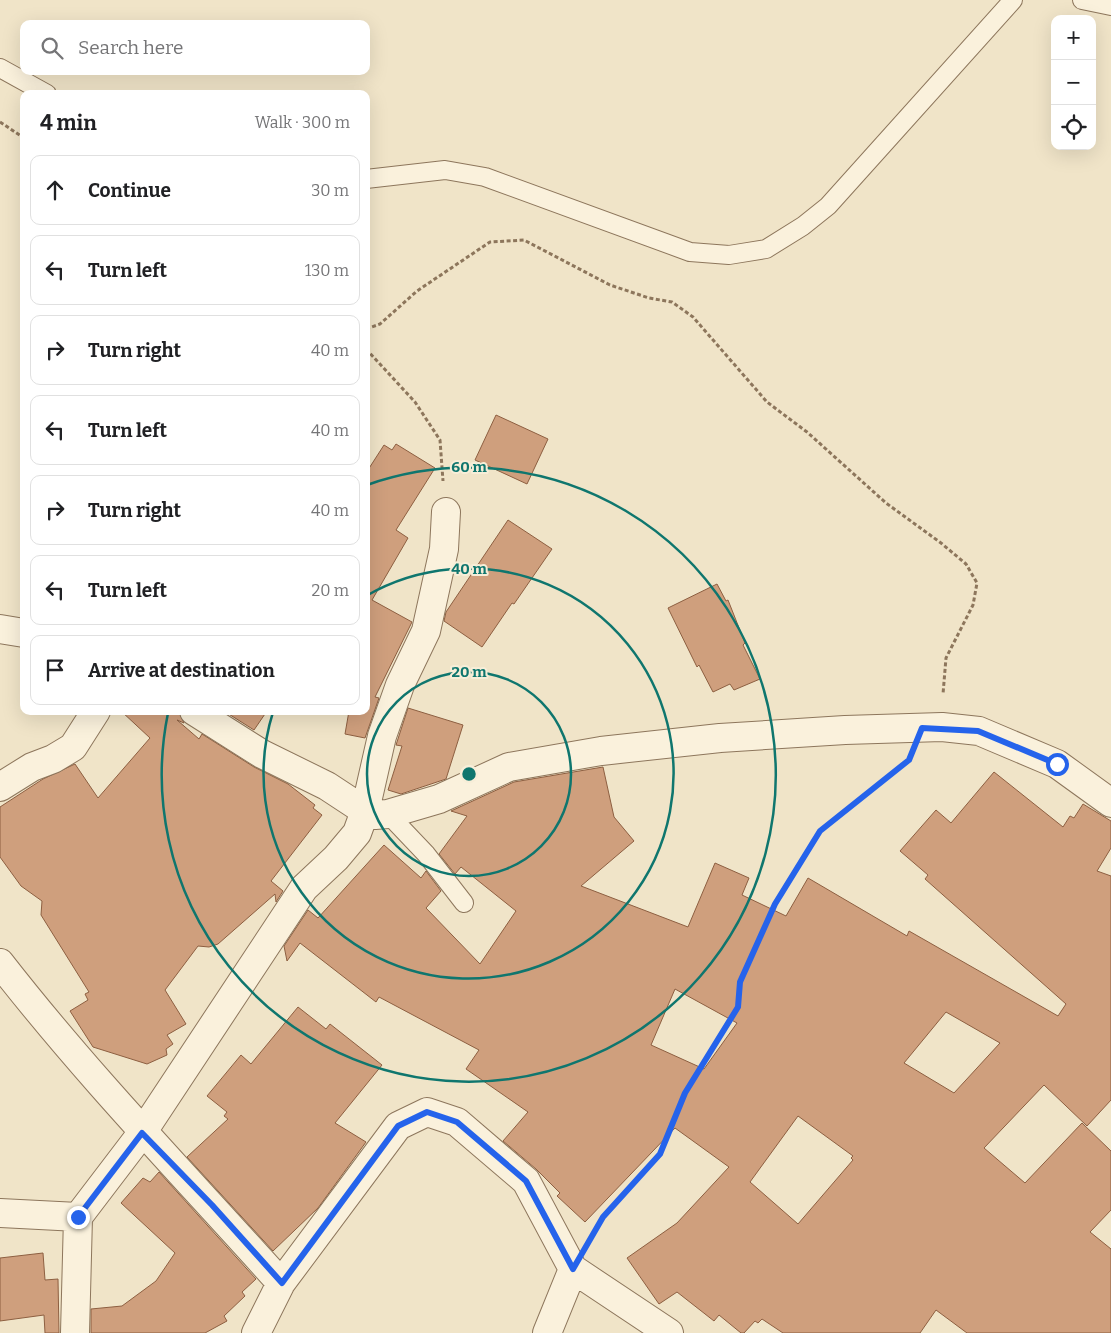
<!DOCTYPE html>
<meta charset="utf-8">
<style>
:root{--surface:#fff;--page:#f6f6f6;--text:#202124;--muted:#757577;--line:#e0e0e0}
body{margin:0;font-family:Bitter,serif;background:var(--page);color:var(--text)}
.controls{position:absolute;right:15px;top:15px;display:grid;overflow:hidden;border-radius:10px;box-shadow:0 5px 20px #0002}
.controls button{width:45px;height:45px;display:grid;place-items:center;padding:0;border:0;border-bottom:1px solid var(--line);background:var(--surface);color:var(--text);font:25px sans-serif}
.stop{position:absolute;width:15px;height:15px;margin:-11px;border:4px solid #2563eb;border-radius:50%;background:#fff}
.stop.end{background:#2563eb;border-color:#fff;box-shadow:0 1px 5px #0008}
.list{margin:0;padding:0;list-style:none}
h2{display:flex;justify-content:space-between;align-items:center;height:65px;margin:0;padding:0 20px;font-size:21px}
h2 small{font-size:16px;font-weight:400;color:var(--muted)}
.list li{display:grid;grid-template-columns:32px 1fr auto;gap:15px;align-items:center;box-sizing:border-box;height:70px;margin:0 10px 10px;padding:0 10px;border:1px solid var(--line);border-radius:10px}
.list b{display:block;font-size:19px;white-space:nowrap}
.list em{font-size:16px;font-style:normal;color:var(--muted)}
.icon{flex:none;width:28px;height:28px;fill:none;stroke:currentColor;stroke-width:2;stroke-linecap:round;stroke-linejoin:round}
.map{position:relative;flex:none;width:1111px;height:1333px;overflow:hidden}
.search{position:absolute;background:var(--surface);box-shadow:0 5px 20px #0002;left:20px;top:20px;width:350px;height:55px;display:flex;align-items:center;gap:12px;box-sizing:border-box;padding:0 18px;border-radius:10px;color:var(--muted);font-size:19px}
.panel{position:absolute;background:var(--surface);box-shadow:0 5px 20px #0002;left:20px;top:90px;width:350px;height:625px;border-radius:10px}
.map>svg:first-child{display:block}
.building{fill:#cf9f7d;stroke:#8d5f41;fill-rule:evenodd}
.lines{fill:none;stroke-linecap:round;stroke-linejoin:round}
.lane-casing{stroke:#8d765c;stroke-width:20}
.street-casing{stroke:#8d765c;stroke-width:30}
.path{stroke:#8d765c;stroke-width:3;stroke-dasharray:4 2.5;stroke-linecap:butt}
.lane{stroke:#faf1dc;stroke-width:18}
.street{stroke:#faf1dc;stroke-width:28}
.route{stroke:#2563eb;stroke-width:6}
.ring{fill:none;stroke:#0f766e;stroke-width:2.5}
.centre{fill:#0f766e;stroke:#f7eed8;stroke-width:2.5}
.ring-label{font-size:15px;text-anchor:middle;font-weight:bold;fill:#0f766e;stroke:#f7eed8;stroke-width:4;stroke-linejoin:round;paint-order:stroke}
</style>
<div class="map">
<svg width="1111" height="1333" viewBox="0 0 1111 1333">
<rect width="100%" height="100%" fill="#f0e4c8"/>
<path class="building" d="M496 415 548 439 527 484 475 460Z
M396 444 435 468 396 530 408 538 372 600 412 622 375 697 379 698 365 738 345 734 349 711H366V473L384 445 392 450Z
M508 520 552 549 514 604 512 603 482 647 444 621 446 612Z
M717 584 726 601 728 600 745 643 743 645 760 679 734 690 730 684 713 692 699 665 697 667 668 608Z
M408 708 463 725 446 779 401 794 388 790 402 746 396 745Z
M121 711H179L184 723 177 720 199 739 202 734 254 767 288 784 315 805 313 808 322 815 271 881 283 891 276 902 275 894 218 944 209 947 198 946 165 990 186 1024 167 1035 173 1044 166 1049 167 1055 147 1064 93 1047 70 1011 88 1000 85 994 89 992 41 915 42 901 21 886 0 857V807L43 779 75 764 98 798 150 738Z
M224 711H267L254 730Z
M603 767 614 817 634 841 581 886 688 927 715 863 749 878 742 895 786 916 808 878 907 936 909 931 1058 1016 1066 1004 925 879 928 875 900 851 936 810 951 823 994 772 1063 827 1070 816 1074 818 1083 804 1111 821V848L1097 871 1111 876V1100L1087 1126 1044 1085 984 1148 1025 1183 1082 1123 1111 1151V1210L1090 1232 1111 1249V1333H967L936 1310 920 1333H783L762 1319 758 1323 755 1321 744 1333H741L719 1315 714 1321 677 1292 659 1304 627 1258 677 1223 729 1167 675 1128 585 1222 557 1196 560 1193 536 1169 503 1141 528 1112 466 1069 479 1050 379 997 376 1002 300 943 287 961 284 946 308 910 318 918 384 845 421 878 426 871 441 891 426 908 480 964 516 911 461 867 455 874 439 854 467 816 451 811 514 782ZM675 989 737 1023 704 1069 651 1045ZM946 1012 1000 1043 954 1093 904 1063ZM798 1116 853 1156 851 1158 853 1160 798 1224 750 1182Z
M298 1007 326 1029 330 1024 382 1065 335 1123 366 1142 318 1208 273 1251 187 1157 228 1119 224 1116 227 1112 207 1096 241 1055 251 1064Z
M159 1172 256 1279 242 1292 245 1296 224 1316 227 1321 205 1333H91V1309L122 1306 156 1281 175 1253 121 1203 143 1178 150 1182Z
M43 1253 45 1280 58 1279 59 1333H45L44 1315 0 1321V1258Z"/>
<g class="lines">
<g class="lane-casing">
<path id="lane" d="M1082 0 1111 6
M0 68 47 94
M366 179 445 170 485 177 690 252 729 255 766 249 803 226 828 206 1013 0
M388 814 426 854 464 903"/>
</g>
<g class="street-casing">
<path id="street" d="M0 629 24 633
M194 711 262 754 327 786 365 811 375 815 388 814 439 799 509 767 601 751 720 738 845 730 942 727 979 731 1057 764 1111 803
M0 787 32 767 53 759 73 747 96 711
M0 963C88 1076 186 1177 281 1283L256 1333
M0 1213 78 1217 142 1133 304 888 336 858 357 833 365 811 382 736 400 685 426 631 444 549 446 512
M573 1269 669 1333
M281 1283 398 1126 427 1112 457 1122 526 1181 573 1269 547 1333
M75 1333 78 1217"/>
</g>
<path class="path" d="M0 122 24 138
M366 329 380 324 417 291 490 242 524 240 610 285 649 298 672 302 693 317 767 402 807 432 886 503 941 543 966 564 977 583 973 605 946 658 943 694
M366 349 415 402 440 440 443 481
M592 1236 603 1217 660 1154 685 1093 739 1007 740 982 775 904 820 831 909 760"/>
<use href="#lane" class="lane"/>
<use href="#street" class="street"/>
</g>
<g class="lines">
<path class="route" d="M78 1217 142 1133 212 1205 282 1283 398 1126 427 1112 457 1122 526 1181 573 1269 603 1217 660 1154 685 1093 738 1007 740 982 775 904 820 831 909 760 922 728 978 731 1057 764"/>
</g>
<g class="ring">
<circle cx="469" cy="774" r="102"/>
<path d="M366 596A205 205 0 1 1 273 712"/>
<path d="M367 485A307 307 0 1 1 168 713"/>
</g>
<circle cx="469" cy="774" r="8" class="centre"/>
<g class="ring-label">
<text x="469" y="472">60 m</text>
<text x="469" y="574">40 m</text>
<text x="469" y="677">20 m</text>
</g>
</svg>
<div class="controls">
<button>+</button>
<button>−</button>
<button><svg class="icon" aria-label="locate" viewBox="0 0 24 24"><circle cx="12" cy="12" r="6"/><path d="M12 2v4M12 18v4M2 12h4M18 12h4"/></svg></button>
</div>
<div class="stop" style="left:1057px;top:764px"></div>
<div class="stop end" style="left:78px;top:1217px"></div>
<div class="search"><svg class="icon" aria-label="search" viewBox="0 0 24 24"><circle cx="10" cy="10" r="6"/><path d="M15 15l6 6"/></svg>Search here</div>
<section class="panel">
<h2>4 min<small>Walk · 300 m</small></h2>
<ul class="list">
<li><svg class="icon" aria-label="ahead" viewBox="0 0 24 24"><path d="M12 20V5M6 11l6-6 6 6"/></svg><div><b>Continue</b></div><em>30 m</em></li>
<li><svg class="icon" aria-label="left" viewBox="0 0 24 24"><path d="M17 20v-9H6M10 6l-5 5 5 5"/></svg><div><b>Turn left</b></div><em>130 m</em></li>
<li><svg class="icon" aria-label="right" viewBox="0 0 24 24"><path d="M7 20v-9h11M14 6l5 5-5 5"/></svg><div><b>Turn right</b></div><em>40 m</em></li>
<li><svg class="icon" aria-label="left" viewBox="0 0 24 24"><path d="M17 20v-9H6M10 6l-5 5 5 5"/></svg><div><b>Turn left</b></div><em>40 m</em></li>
<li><svg class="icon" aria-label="right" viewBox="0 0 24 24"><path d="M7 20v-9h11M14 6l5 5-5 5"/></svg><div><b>Turn right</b></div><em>40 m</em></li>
<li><svg class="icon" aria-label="left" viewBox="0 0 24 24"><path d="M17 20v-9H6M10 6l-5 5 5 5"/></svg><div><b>Turn left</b></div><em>20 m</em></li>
<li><svg class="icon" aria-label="arrive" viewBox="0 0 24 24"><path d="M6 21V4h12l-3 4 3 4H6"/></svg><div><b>Arrive at destination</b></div></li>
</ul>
</section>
</div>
